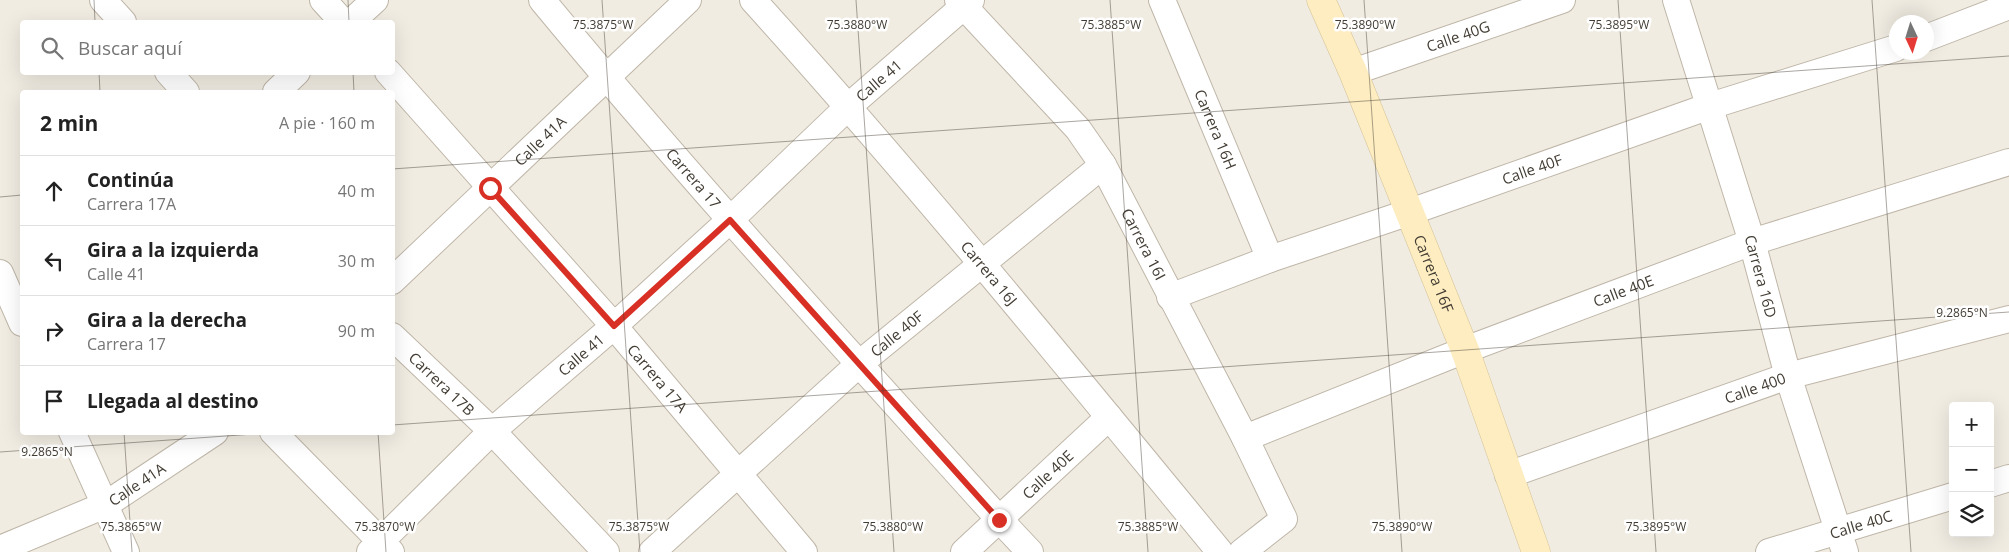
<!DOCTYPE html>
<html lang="es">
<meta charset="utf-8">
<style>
:root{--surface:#fff;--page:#f2f2f2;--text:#222;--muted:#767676;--line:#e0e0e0}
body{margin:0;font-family:"Open Sans",sans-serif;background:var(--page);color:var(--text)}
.controls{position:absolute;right:15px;bottom:15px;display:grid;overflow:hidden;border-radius:5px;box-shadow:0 5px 20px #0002}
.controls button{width:45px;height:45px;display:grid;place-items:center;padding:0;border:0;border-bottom:1px solid var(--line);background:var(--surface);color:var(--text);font:25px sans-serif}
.compass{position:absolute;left:1889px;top:15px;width:45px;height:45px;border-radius:50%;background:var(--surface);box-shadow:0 5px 20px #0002;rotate:176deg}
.stop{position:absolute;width:15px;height:15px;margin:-11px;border:4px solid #d93025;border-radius:50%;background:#fff}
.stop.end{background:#d93025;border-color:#fff;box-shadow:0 1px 5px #0008}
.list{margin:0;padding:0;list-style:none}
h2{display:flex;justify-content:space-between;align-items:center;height:65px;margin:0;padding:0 20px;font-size:21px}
h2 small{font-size:16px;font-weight:400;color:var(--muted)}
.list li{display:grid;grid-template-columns:32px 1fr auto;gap:15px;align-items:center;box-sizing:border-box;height:70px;padding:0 20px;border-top:1px solid var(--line)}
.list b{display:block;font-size:19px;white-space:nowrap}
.list p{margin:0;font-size:16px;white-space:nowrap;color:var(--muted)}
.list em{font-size:16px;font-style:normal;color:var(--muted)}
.icon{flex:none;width:28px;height:28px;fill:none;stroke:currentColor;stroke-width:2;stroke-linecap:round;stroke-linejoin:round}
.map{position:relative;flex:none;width:2009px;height:552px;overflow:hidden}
.search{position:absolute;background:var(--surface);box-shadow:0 5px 20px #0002;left:20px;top:20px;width:375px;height:55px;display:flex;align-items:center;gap:12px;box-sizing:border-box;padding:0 18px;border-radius:5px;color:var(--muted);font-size:19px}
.panel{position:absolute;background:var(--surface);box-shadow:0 5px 20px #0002;left:20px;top:90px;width:375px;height:345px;border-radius:5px}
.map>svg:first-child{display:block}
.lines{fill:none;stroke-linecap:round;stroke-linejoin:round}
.street-casing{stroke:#bfb6a8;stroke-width:28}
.secondary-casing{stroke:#d3c195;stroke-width:29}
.street{stroke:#fff;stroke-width:26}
.secondary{stroke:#fdedc0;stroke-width:28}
.route{stroke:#d93025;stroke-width:6}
.ticks{fill:none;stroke:#423c33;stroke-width:1;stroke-opacity:0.45}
.labels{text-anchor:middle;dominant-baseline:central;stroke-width:5;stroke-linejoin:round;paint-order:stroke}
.street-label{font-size:15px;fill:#423c33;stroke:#fff}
.ticks-label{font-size:12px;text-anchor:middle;fill:#423c33;stroke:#fff;stroke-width:5;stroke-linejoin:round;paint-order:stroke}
</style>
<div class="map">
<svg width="2009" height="552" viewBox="0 0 2009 552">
<rect width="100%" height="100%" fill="#f1ece2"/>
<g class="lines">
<g class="street-casing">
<g id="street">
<path d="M103 0 123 22"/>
<path d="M323 0 343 22"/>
<path id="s1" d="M542 0C689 178 845 348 999 519L1030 552"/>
<path id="s2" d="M753 0C915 179 1067 366 1220 552"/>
<path id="s3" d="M958 0 1078 129 1103 165 1245 438 1284 519 1242 552"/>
<path id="s4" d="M1162 0 1270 259"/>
<path id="s5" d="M1676 0 1752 242 1788 376 1845 552"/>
<path d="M351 22 375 0"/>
<path d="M1926 38 2009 6"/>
<path d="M168 72 186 92"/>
<path id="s6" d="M388 72 614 326 804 552"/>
<path id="s7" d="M1353 72 1562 0"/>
<path d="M276 92 297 72"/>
<path d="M0 273 22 323"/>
<path id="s8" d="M392 281 688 0"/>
<path id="s9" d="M1170 297 1270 259 1410 212 1710 106 1896 48"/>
<path id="s10" d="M392 336 492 431 606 552"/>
<path d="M72 432 126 552"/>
<path d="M273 432 391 552"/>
<path id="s11" d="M1245 438 1465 350 1752 242 2009 162"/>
<path id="s12" d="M1508 475 1788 376 2009 319"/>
<path d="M1990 484 2009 478"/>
<path id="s13" d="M0 549 105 505 215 432"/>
<path id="s14" d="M370 552 492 431 614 326 730 220 849 106 971 0"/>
<path id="s15" d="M652 552 859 364 1103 165"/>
<path id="s16" d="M964 552 1109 417"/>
<path id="s17" d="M1769 552 1953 496"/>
</g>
</g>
<g class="secondary-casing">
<g id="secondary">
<path id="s18" d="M1321 0 1353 72 1465 350 1536 552"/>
</g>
</g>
<use href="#street" class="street"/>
<use href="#secondary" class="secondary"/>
</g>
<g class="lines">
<path class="route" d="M490 188 614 326 730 220 999 520"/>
</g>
<path class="ticks" d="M94 0 95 22M348 0 349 22M602 0 640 552M856 0 894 552M1110 0 1148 552M1364 0 1402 552M1618 0 1656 552M1872 0 1911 552M99 72 100 92M353 72 354 92M392 169 2009 56M0 197 22 195M392 425 2009 312M124 432 132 552M378 432 386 552M0 452 282 432"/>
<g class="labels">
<g class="street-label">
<text stroke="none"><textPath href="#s7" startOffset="111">Calle 40G</textPath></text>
<text stroke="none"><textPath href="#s14" startOffset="694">Calle 41</textPath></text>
<text stroke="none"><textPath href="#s4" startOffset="140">Carrera 16H</textPath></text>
<text stroke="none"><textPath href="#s8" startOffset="204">Calle 41A</textPath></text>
<text stroke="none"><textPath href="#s9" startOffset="384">Calle 40F</textPath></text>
<text stroke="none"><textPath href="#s1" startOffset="234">Carrera 17</textPath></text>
<text stroke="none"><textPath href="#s3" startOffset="309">Carrera 16I</textPath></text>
<text stroke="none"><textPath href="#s2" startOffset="361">Carrera 16J</textPath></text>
<text stroke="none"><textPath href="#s18" startOffset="296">Carrera 16F</textPath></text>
<text stroke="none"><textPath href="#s5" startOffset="289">Carrera 16D</textPath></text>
<text stroke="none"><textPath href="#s11" startOffset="406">Calle 40E</textPath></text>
<text stroke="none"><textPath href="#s15" startOffset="328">Calle 40F</textPath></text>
<text stroke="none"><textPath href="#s14" startOffset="289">Calle 41</textPath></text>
<text stroke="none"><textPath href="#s6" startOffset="408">Carrera 17A</textPath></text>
<text stroke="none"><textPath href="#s10" startOffset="69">Carrera 17B</textPath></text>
<text stroke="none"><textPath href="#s12" startOffset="262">Calle 400</textPath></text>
<text stroke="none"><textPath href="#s16" startOffset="114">Calle 40E</textPath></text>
<text stroke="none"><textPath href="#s13" startOffset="152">Calle 41A</textPath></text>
<text stroke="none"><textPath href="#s17" startOffset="96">Calle 40C</textPath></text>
</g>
</g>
<g class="ticks-label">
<text x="603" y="29">75.3875°W</text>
<text x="857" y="29">75.3880°W</text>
<text x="1111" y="29">75.3885°W</text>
<text x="1365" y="29">75.3890°W</text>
<text x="1619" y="29">75.3895°W</text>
<text x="1962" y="317">9.2865°N</text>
<text x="47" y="456">9.2865°N</text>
<text x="131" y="531">75.3865°W</text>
<text x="385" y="531">75.3870°W</text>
<text x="639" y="531">75.3875°W</text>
<text x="893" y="531">75.3880°W</text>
<text x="1148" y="531">75.3885°W</text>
<text x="1402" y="531">75.3890°W</text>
<text x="1656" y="531">75.3895°W</text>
</g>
</svg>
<div class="controls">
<button>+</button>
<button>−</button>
<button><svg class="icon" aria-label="layers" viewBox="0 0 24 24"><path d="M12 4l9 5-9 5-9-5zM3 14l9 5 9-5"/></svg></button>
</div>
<svg class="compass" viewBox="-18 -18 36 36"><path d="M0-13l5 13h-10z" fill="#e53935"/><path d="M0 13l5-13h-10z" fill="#767676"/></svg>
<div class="stop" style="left:490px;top:188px"></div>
<div class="stop end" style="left:999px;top:520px"></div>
<div class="search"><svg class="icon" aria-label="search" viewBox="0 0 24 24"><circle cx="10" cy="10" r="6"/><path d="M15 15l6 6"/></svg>Buscar aquí</div>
<section class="panel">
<h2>2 min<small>A pie · 160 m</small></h2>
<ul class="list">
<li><svg class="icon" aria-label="ahead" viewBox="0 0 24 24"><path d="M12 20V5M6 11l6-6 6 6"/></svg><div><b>Continúa</b><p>Carrera 17A</p></div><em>40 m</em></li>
<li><svg class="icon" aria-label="left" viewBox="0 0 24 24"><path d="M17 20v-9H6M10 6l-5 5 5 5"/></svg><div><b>Gira a la izquierda</b><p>Calle 41</p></div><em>30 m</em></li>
<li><svg class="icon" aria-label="right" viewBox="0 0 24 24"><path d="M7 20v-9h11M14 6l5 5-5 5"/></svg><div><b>Gira a la derecha</b><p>Carrera 17</p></div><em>90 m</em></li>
<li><svg class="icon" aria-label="arrive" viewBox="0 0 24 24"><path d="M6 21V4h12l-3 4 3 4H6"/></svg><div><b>Llegada al destino</b></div></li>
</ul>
</section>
</div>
